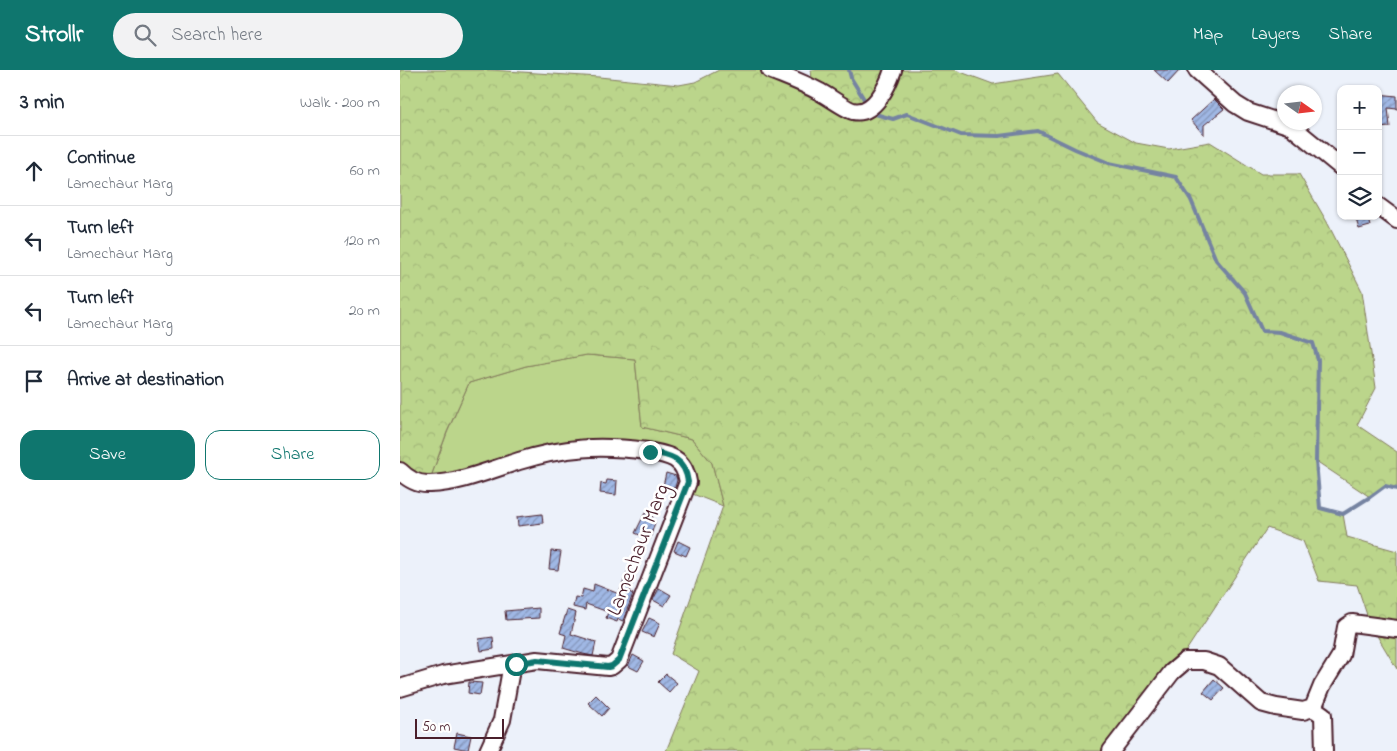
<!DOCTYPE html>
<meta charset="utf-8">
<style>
:root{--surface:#fff;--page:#f2f2f3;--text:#1f2937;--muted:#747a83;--line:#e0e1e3;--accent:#0f766e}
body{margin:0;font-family:"Indie Flower",sans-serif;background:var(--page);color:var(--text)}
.controls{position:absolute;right:15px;top:15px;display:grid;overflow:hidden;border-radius:10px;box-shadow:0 1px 4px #0004}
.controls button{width:45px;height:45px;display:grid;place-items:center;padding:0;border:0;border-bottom:1px solid var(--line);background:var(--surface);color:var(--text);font:25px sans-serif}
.compass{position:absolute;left:877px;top:15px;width:45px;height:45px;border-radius:50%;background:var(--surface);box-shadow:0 1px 4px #0004;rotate:104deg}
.scale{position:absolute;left:15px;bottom:12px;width:89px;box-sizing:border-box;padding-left:5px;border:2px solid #4a1f2b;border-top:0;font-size:14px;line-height:18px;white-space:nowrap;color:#4a1f2b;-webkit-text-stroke:4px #fff;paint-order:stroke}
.stop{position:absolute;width:15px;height:15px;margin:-11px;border:4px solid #0f766e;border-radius:50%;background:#fff}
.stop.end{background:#0f766e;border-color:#fff;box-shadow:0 1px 5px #0008}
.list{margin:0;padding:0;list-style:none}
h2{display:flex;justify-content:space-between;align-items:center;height:65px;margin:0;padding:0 20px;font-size:21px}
h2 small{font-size:16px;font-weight:400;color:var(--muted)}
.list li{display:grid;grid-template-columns:32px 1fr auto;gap:15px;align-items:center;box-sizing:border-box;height:70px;padding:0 20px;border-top:1px solid var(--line)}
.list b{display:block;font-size:19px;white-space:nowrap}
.list p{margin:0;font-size:16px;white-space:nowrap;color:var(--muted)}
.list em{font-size:16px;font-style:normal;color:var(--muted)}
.actions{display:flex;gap:10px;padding:15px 20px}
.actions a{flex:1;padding:11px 0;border:1px solid var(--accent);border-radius:15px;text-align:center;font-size:18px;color:var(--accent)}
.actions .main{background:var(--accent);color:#fff}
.icon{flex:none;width:28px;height:28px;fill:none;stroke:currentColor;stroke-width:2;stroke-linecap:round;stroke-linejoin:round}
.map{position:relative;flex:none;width:997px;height:681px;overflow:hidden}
header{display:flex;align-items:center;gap:30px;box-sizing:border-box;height:70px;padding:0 25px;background:var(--accent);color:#fff}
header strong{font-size:24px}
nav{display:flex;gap:28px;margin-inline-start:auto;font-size:18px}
.search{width:350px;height:45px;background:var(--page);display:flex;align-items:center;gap:12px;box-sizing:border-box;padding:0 18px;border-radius:28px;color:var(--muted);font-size:19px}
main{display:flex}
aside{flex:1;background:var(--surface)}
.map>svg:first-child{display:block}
.grass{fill:#bbd58b;stroke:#827a5b}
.forest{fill:url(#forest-crowns);stroke:#827a5b}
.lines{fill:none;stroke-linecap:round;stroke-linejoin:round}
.stream{stroke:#7583a1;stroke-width:4}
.building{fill:url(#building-hatch);stroke:#4a1f2b}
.minor-casing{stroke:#4a1f2b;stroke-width:20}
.minor{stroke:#fff;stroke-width:16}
.route{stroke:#0f766e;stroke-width:6}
.labels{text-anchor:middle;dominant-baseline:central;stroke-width:5;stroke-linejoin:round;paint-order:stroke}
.street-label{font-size:21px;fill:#4a1f2b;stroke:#fff}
</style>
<header>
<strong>Strollr</strong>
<div class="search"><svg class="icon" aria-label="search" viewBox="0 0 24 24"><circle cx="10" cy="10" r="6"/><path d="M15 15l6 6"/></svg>Search here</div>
<nav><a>Map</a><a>Layers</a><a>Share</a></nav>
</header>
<main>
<aside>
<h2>3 min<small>Walk · 200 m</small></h2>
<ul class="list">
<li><svg class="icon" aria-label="ahead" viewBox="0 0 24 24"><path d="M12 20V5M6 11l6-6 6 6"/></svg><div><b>Continue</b><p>Lamechaur Marg</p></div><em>60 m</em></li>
<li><svg class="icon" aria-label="left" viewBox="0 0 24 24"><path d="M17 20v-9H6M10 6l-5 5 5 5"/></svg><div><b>Turn left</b><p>Lamechaur Marg</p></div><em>120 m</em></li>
<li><svg class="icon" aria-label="left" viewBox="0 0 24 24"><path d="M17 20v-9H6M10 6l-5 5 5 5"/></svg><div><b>Turn left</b><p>Lamechaur Marg</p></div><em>20 m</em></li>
<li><svg class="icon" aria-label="arrive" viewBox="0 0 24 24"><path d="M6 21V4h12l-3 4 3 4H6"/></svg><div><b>Arrive at destination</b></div></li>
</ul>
<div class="actions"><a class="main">Save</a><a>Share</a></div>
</aside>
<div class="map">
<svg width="997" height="681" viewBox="0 0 997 681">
<defs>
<pattern id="forest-crowns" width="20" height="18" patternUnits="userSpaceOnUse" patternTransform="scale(1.25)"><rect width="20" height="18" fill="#bbd58b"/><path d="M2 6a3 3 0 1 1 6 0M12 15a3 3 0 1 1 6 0" fill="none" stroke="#a2b678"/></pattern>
<pattern id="building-hatch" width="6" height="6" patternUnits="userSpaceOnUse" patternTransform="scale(1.25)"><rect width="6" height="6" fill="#a0b8e5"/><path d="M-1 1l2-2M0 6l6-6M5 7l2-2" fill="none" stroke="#8495ba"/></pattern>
</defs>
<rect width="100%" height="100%" fill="#ecf1fa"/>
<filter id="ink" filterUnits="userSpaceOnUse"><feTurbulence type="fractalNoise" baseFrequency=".02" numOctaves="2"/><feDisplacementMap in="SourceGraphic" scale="10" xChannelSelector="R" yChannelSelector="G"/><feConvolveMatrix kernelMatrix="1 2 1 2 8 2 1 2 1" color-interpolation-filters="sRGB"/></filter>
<g filter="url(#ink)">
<path class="grass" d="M187 285 235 289 242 357 292 369 312 393 323 436 285 421 282 394 188 377 28 415 47 363 69 313 126 296Z"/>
<path class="forest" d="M0 0H90L199 7 279 15 295 12 319 0H370L413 18 411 0H555L593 14 658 4 697 52 736 73 769 79 810 72 861 104H899L927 152 962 221 976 318 957 355 997 382V419L985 416 970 427 916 391 920 438 943 444 947 467 997 481V599L970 554 957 515 919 511 903 471 867 458 772 602 711 681H266L299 601 271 584 323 436 312 393 292 369 242 357 235 289 187 285 126 296 69 313 47 362 28 415 0 401Z"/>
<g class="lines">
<path class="stream" d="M449 0 451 8 467 34
M473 41 475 44 493 49 507 44 561 65 599 66 638 61 675 79 709 93 776 107 791 130 816 190 845 223 862 261 880 262 913 273 918 290 916 391 920 438 943 444 970 427 985 416 997 419"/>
</g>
<path class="building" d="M754 0H780L768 13Z
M978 24 997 26V39L988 38 990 57 978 58Z
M814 29 824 39 804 55V65L791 50Z
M955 146H967L970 156 959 159Z
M266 403 276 406 277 410 275 418 263 416Z
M207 410 217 411 216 425 200 423 201 413 206 414Z
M245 443 253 447 251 451 255 452 250 469 235 463Z
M142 444 143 453 118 456 117 447Z
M278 471 290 477 286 486 274 481Z
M151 481 161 482 158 500 149 499Z
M227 502 235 506 229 522 233 524 223 551 218 549 217 552 206 548 208 542 186 534 185 540 173 537 175 527 181 528 183 519 193 522 194 514 219 524Z
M259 518 271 525 264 536 253 530Z
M139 538V548L106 550 105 541Z
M167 540 176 543 171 564 196 572 193 586 183 584 163 578 166 565 160 563Z
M249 548 260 553 254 567 242 562Z
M93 567 94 579 81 581 79 569Z
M233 585 244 591 238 601 228 596Z
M266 604 277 613 269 622 258 612Z
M814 609 824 618 813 630 803 622Z
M69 612 82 613 80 625 68 623Z
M196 625 209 638 202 646 188 633Z
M57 663 71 666 68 680 54 677Z"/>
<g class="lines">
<g class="minor-casing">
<path id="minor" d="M370 0C387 7 404 13 420 22 428 26 447 40 453 41 474 46 488 15 493 0
M797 0 835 34 848 42 891 56 941 97
M978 136 997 150
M0 401C8 409 18 415 30 414 60 413 90 400 119 391 165 377 199 375 247 381 269 385 284 387 288 412L219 590 212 596 208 597 137 590 43 605 0 618
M913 638 922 616 941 585 946 557 952 553 997 559
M913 638 923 645 924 681
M88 681 102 650 110 605 112 599 116 594
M711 681 772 602 785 591H804L819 596 861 633 876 637 903 641 913 638"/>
</g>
<use href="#minor" class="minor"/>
</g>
</g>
<g class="lines" filter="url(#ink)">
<path class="route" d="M116 594 137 590 208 597 212 596 219 590 288 412C285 388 270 385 250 382"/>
</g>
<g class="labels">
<g class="street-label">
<text transform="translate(239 480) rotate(-69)">Lamechaur Marg</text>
</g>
</g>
</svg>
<div class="controls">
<button>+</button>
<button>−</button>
<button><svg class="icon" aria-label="layers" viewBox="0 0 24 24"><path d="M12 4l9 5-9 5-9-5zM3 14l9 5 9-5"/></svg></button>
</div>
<svg class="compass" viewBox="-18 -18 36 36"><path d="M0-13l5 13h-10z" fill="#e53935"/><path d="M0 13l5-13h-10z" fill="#747a83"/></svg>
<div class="scale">50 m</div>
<div class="stop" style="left:116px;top:594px"></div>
<div class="stop end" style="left:250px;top:382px"></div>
</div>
</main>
